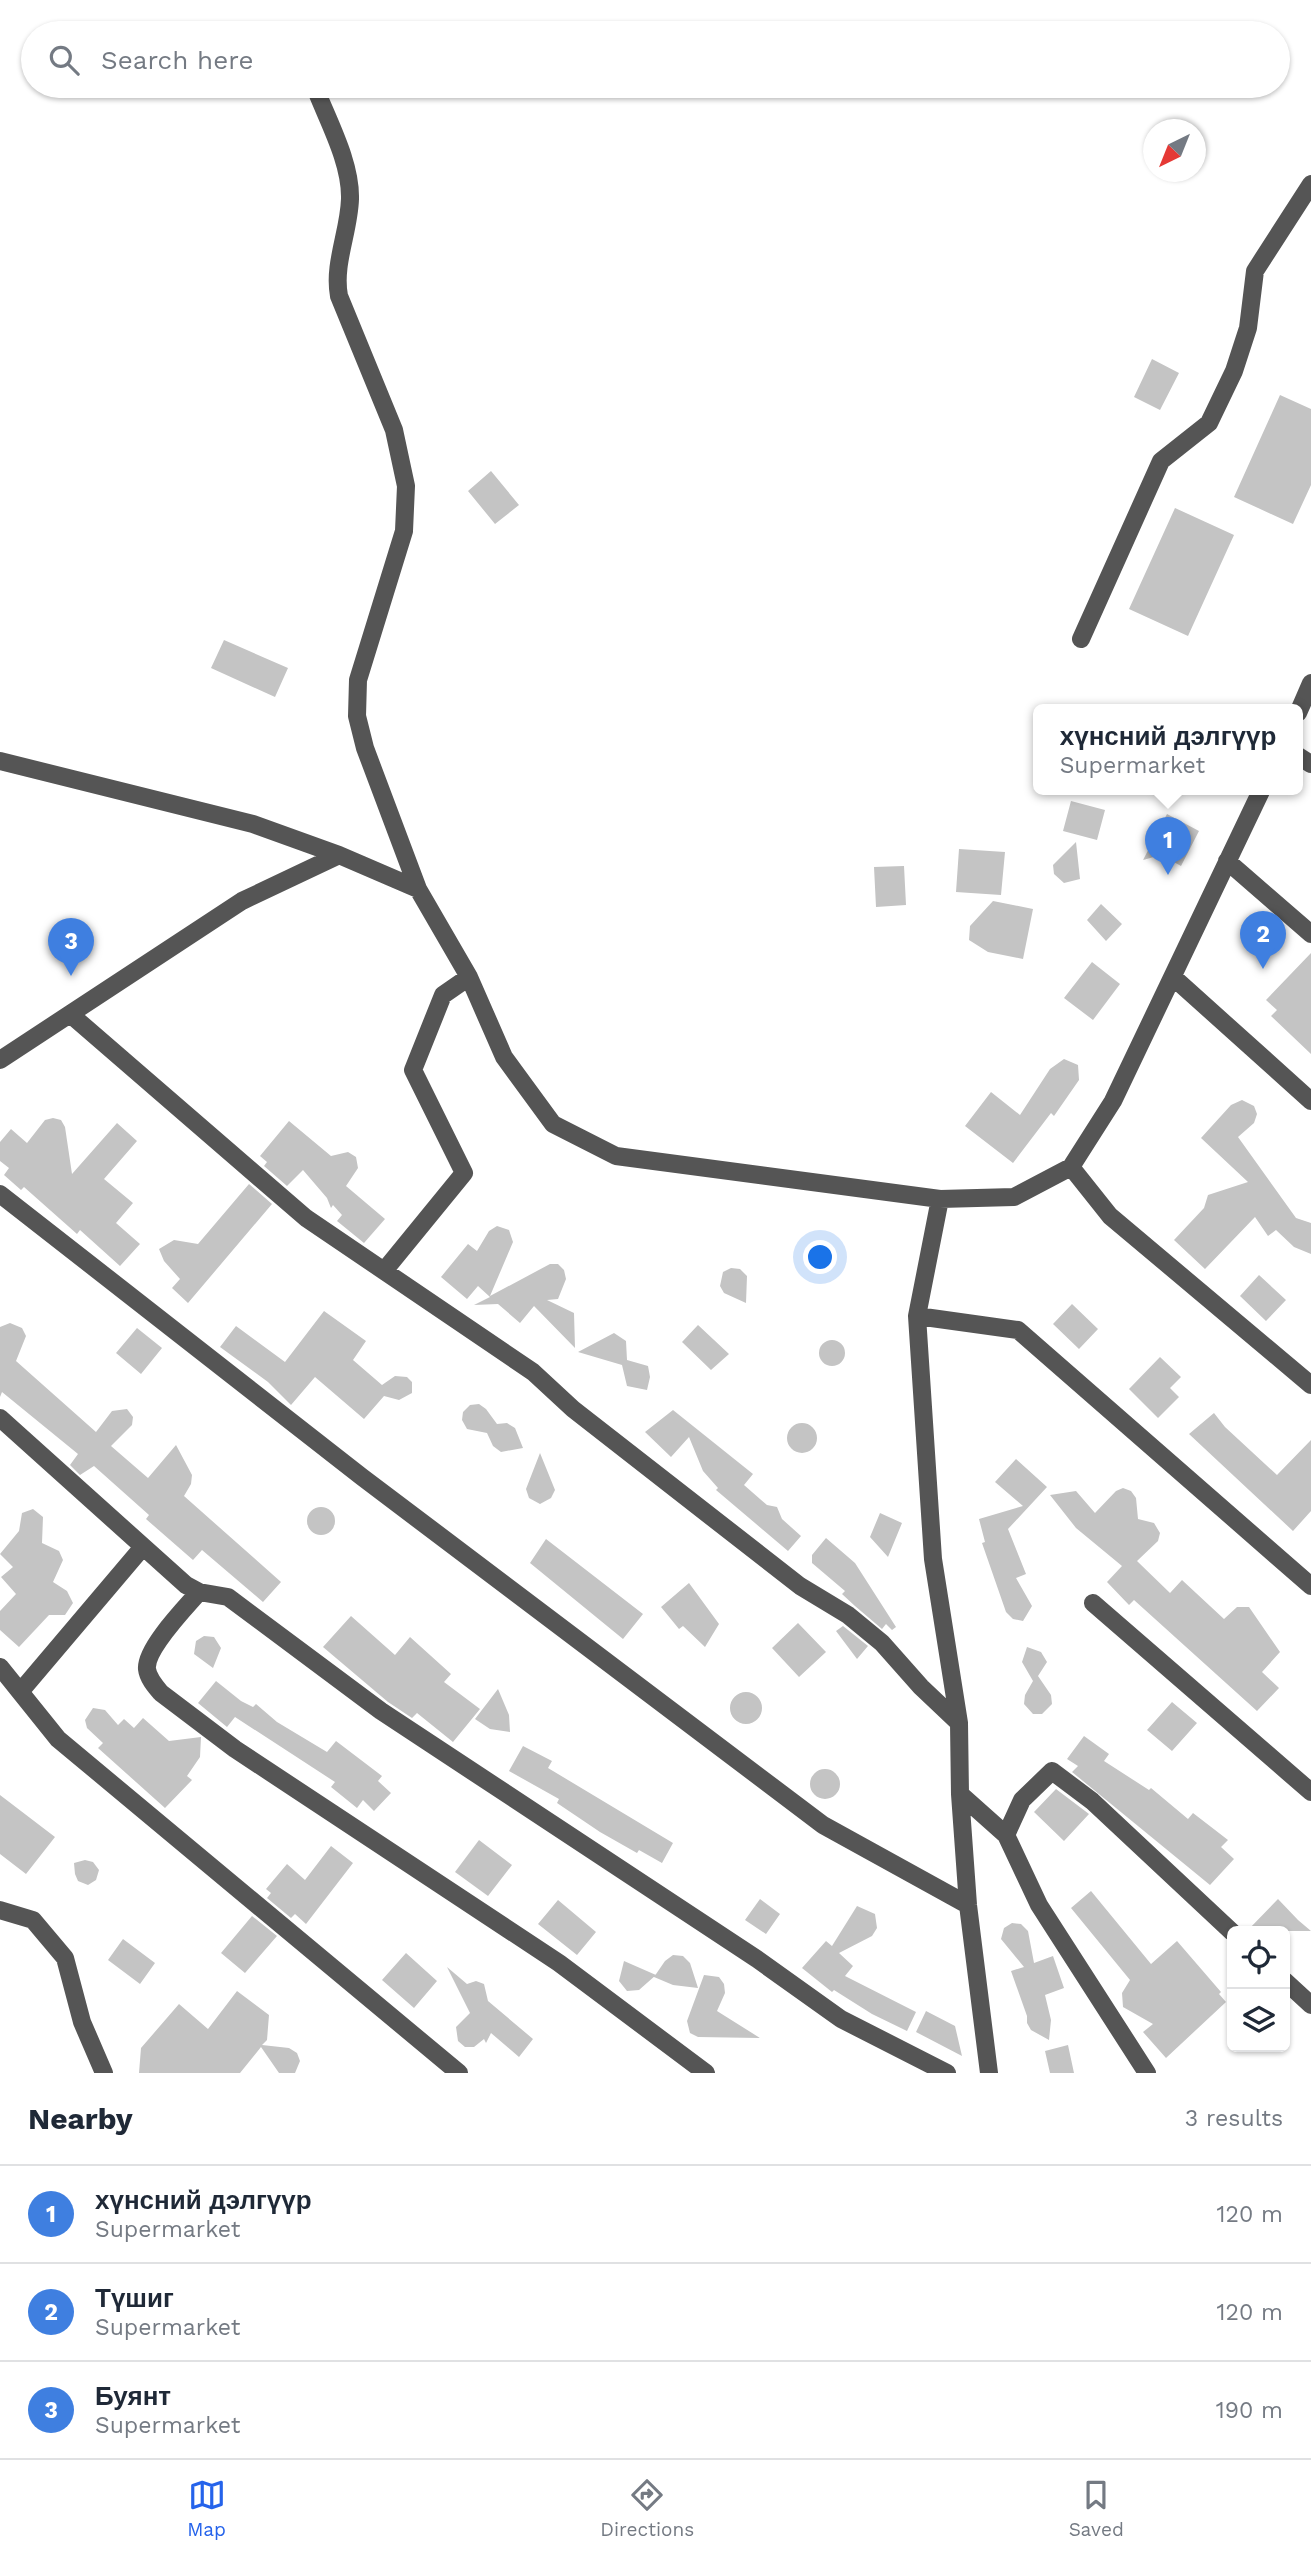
<!DOCTYPE html>
<meta charset="utf-8">
<style>
:root{--surface:#fff;--page:#f6f6f7;--text:#1f2937;--muted:#747a83;--line:#e0e1e3;--accent:#2563eb}
body{margin:0;font-family:"Work Sans",sans-serif;background:var(--page);color:var(--text)}
.controls{position:absolute;right:21px;bottom:21px;display:grid;overflow:hidden;border-radius:10px;box-shadow:0 2px 5px #0004}
.controls button{width:63px;height:63px;display:grid;place-items:center;padding:0;border:0;border-bottom:2px solid var(--line);background:var(--surface);color:var(--text);font:35px sans-serif}
.compass{position:absolute;left:1143px;top:119px;width:63px;height:63px;border-radius:50%;background:var(--surface);box-shadow:0 2px 5px #0004;rotate:223deg}
.you{position:absolute;left:821px;top:1258px;width:24px;height:24px;margin:-18px;border:5px solid #fff;border-radius:50%;background:#1a73e8;box-shadow:0 0 0 10px #1a73e833}
.badge{display:grid;place-items:center;width:46px;height:46px;border-radius:50%;background:var(--accent);color:#fff;font-size:23px;font-weight:700}
.pin{position:absolute;translate:-50% -58px;filter:drop-shadow(0 2px 4px #0008)}
.pin::after{content:'';position:absolute;top:37px;width:24px;height:21px;background:inherit;clip-path:polygon(0 0,100% 0,50% 100%)}
.popup{position:absolute;left:1033px;top:704px;width:270px;height:91px;box-sizing:border-box;display:grid;place-content:center;border-radius:10px;background:var(--surface);filter:drop-shadow(0 2px 5px #0005);font-size:23px;white-space:nowrap;color:var(--muted)}
.popup b{font-size:26px;color:var(--text)}
.popup::after{content:'';position:absolute;left:50%;top:100%;margin-left:-14px;border:14px solid transparent;border-top-color:var(--surface)}
.list{margin:0;padding:0;list-style:none}
h2{display:flex;justify-content:space-between;align-items:center;height:91px;margin:0;padding:0 28px;font-size:30px}
h2 small{font-size:23px;font-weight:400;color:var(--muted)}
.list li{display:grid;grid-template-columns:46px 1fr auto;gap:21px;align-items:center;box-sizing:border-box;height:98px;padding:0 28px;border-top:2px solid var(--line)}
.list b{display:block;font-size:26px;white-space:nowrap}
.list p{margin:0;font-size:23px;white-space:nowrap;color:var(--muted)}
.list em{font-size:23px;font-style:normal;color:var(--muted)}
.icon{flex:none;width:38px;height:38px;fill:none;stroke:currentColor;stroke-width:2;stroke-linecap:round;stroke-linejoin:round}
.map{position:relative;flex:none;width:1311px;height:2073px;overflow:hidden}
.search{position:absolute;background:var(--surface);box-shadow:0 2px 5px #0004;left:21px;right:21px;top:21px;height:77px;display:flex;align-items:center;gap:18px;box-sizing:border-box;padding:0 24px;border-radius:38px;color:var(--muted);font-size:26px}
.sheet{height:385px;background:var(--surface)}
nav{display:flex;justify-content:space-around;align-items:center;box-sizing:border-box;height:98px;border-top:2px solid var(--line);background:var(--surface);font-size:19px;color:var(--muted)}
nav a{display:grid;justify-items:center;gap:4px}
nav .on{color:var(--accent)}
.map>svg:first-child{display:block}
.building{fill:#c4c4c4}
.lines{fill:none;stroke-linecap:round;stroke-linejoin:round}
.minor{stroke:#555;stroke-width:18}
</style>
<div class="map">
<svg width="1311" height="2073" viewBox="0 0 1311 2073">
<rect width="100%" height="100%" fill="#fff"/>
<path class="building" d="M1152 359 1179 373 1160 410 1134 397Z
M1280 395 1311 409V485L1293 524 1234 497Z
M491 471 519 505 495 524 468 491Z
M1175 508 1234 535 1188 636 1129 609Z
M224 640 288 668 275 697 211 668Z
M1071 801 1105 810 1097 840 1063 831Z
M1167 814 1199 831 1181 866 1161 855 1143 860Z
M1076 842 1080 879 1064 883 1054 874 1053 865Z
M959 849 1005 852 1001 895 956 892Z
M904 866 906 905 876 907 874 867Z
M993 901 1033 909 1023 959 988 952 969 940 970 926Z
M1101 904 1122 924 1106 941 1087 920Z
M1311 953V1054L1271 1016 1277 1010 1266 1000Z
M1092 962 1120 984 1093 1020 1064 998Z
M1064 1059 1078 1065 1079 1080 1054 1116 1051 1113 1013 1163 965 1126 991 1092 1020 1115 1050 1069Z
M1242 1100 1254 1106 1257 1114 1254 1123 1238 1137 1296 1218 1311 1223V1254L1294 1247 1276 1230 1268 1236 1255 1217 1205 1269 1174 1240 1204 1208 1208 1195 1248 1182 1201 1138 1231 1105Z
M53 1118 61 1120 65 1127 72 1174 117 1123 137 1141 104 1179 133 1203 116 1223 140 1244 120 1266 80 1230 77 1234 24 1187 21 1190 4 1175 9 1168 0 1161V1142L11 1129 27 1143 45 1120Z
M289 1121 331 1156 348 1152 356 1157 358 1168 346 1186 385 1219 364 1243 337 1221 342 1215 333 1205 331 1208 327 1198 303 1170 287 1186 264 1166 267 1162 260 1156Z
M249 1184 272 1204 188 1303 172 1288 180 1279 164 1261 159 1249 174 1240 198 1244Z
M497 1226 509 1230 513 1242 490 1296 550 1264H558L564 1270 566 1279 558 1299 547 1300 574 1313 575 1348 534 1306 520 1323 498 1304 474 1305 490 1297 478 1286 467 1299 441 1277 468 1244 477 1251 489 1231Z
M731 1268 740 1269 747 1276 746 1303 724 1293 720 1286 723 1272Z
M1259 1275 1286 1300 1266 1321 1240 1296Z
M1072 1304 1098 1329 1079 1349 1053 1324Z
M324 1311 366 1341 353 1360 382 1385 395 1376 407 1377 412 1382V1393L399 1400 384 1396 364 1419 315 1377 291 1405 268 1382 220 1347 236 1326 285 1362Z
M10 1323 22 1328 26 1336 16 1361 96 1432 112 1411 127 1409 133 1417 132 1425 111 1446 148 1478 176 1445 192 1475 191 1484 184 1496 281 1582 263 1602 202 1550 193 1560 146 1519 149 1515 94 1466 80 1475 70 1465 78 1454 2 1392 0 1397V1327Z
M698 1325 729 1354 711 1370 682 1342Z
M137 1328 162 1348 141 1374 116 1353Z
M614 1333 626 1341 627 1360 648 1366 650 1377 647 1390 627 1386 622 1365 578 1352Z
M819 1353a13 13 0 1 1 26 0a13 13 0 1 1-26 0Z
M1160 1357 1181 1377 1170 1388 1179 1397 1158 1418 1129 1389Z
M479 1404 486 1409 497 1424 507 1423 515 1428 523 1448 501 1452 493 1446 487 1433 467 1429 462 1420 463 1412 470 1405Z
M673 1410 753 1474 744 1485 767 1505 777 1507 782 1519 801 1536 788 1551 716 1490 718 1488 703 1471 689 1437 671 1457 645 1432Z
M1214 1413 1225 1427 1277 1475 1311 1440V1511L1293 1531 1189 1434Z
M787 1438a15 15 0 1 1 30 0a15 15 0 1 1-30 0Z
M540 1453 555 1490 551 1498 540 1504 529 1498 526 1489Z
M1016 1459 1047 1487 1008 1529 1026 1574 1016 1578 1032 1606 1023 1621 1013 1619 1006 1612 982 1543 985 1542 979 1519 1023 1506 995 1482Z
M1123 1488 1131 1491 1136 1498 1138 1519 1154 1523 1160 1533 1158 1541 1137 1561 1170 1593 1182 1580 1224 1619 1237 1607H1249L1280 1652 1262 1672 1279 1688 1257 1711 1134 1600 1129 1605 1107 1582 1122 1566 1076 1528 1050 1495 1076 1491 1095 1513 1116 1491Z
M307 1521a14 14 0 1 1 28 0a14 14 0 1 1-28 0Z
M33 1509 43 1517 42 1543 59 1551 63 1560 53 1582 67 1591 73 1603 65 1615H49L19 1647 0 1630V1611L16 1594 1 1577 13 1567 0 1554 19 1531 22 1513Z
M880 1513 902 1523 888 1557 870 1537Z
M826 1538 855 1563 896 1627 892 1630 886 1624 882 1629 855 1606 842 1594 845 1591 812 1563V1555Z
M546 1539 643 1614 623 1639 530 1563Z
M689 1583 719 1624 705 1647 683 1626 679 1629 661 1607Z
M351 1616 395 1655 410 1637 451 1674 444 1682 480 1709 453 1742 417 1713 412 1718 388 1702 323 1647Z
M798 1623 826 1652 799 1677 772 1648Z
M843 1626 868 1646 857 1659 836 1631Z
M204 1636 214 1637 221 1648 213 1668 194 1654 196 1641Z
M1027 1647 1041 1652 1047 1662 1038 1676 1051 1695 1052 1704 1042 1714H1033L1024 1704 1025 1695 1033 1681 1022 1662Z
M216 1681 241 1701 253 1707 256 1704 277 1722 327 1752 336 1741 382 1776 378 1781 391 1793 374 1811 363 1800 357 1808 331 1787 335 1782 235 1717 227 1727 198 1703Z
M498 1689 509 1715 510 1732 490 1729 475 1719Z
M730 1708a16 16 0 1 1 32 0a16 16 0 1 1-32 0Z
M1172 1702 1197 1723 1172 1751 1147 1730Z
M93 1708 105 1710 118 1725 124 1719 134 1728 143 1718 169 1741 201 1737 200 1757 187 1776 192 1780 165 1808 98 1748 103 1743 87 1728 85 1720Z
M1084 1736 1109 1754 1104 1761 1149 1790 1151 1788 1188 1819 1193 1813 1228 1840 1221 1847 1234 1859 1210 1885 1072 1772 1078 1766 1067 1759Z
M523 1746 552 1761 548 1768 673 1843 662 1863 639 1850 637 1853 600 1832 557 1803 559 1799 509 1771Z
M810 1784a15 15 0 1 1 30 0a15 15 0 1 1-30 0Z
M1056 1789 1089 1814 1064 1841 1034 1812Z
M0 1795 55 1837 26 1874 0 1854Z
M479 1840 512 1865 488 1896 455 1872Z
M331 1846 353 1863 306 1924 295 1914 291 1918 267 1898 271 1893 266 1889 287 1864 305 1880Z
M85 1860 93 1862 99 1870 96 1880 88 1885 78 1881 75 1874 74 1863Z
M1091 1891 1151 1964 1177 1941 1221 1992 1219 1994 1226 2002 1166 2058 1143 2032 1153 2024 1123 2007 1122 1993 1130 1980 1071 1908Z
M760 1899 780 1914 766 1934 745 1920Z
M1278 1899 1298 1920 1311 1931H1247Z
M558 1900 596 1932 577 1955 538 1924Z
M857 1906 875 1914 877 1928 872 1936 839 1953 853 1966 845 1976 916 2012 907 2031 872 2014 834 1990 832 1992 802 1968 826 1941 832 1946Z
M252 1916 277 1936 245 1973 221 1953Z
M1012 1923 1021 1924 1028 1931 1034 1963 1053 1956 1064 1988 1045 1995 1051 2020 1049 2040 1031 2030 1027 2023V2016L1011 1971 1024 1967 1001 1939 1004 1928Z
M123 1939 155 1963 140 1984 108 1960Z
M406 1953 437 1981 414 2008 382 1980Z
M673 1955 683 1956 690 1963 698 1988 673 1985 654 1977 665 1961Z
M624 1961 656 1975 639 1990 627 1991 619 1981Z
M447 1967 467 1984 476 1981 484 1984 488 2001 533 2039 519 2057 491 2033 486 2043 484 2039 474 2047H465L458 2041 456 2027 470 2013Z
M704 1975 719 1977 724 1984 725 1993 717 2011 760 2038 698 2037 690 2033 687 2021Z
M237 1991 269 2015 267 2040 262 2045 289 2048 297 2053 300 2061 295 2073H279L261 2047 240 2073H139L141 2048 179 2004 208 2029Z
M926 2011 955 2026 962 2056 916 2032Z
M1068 2045 1074 2073H1050L1045 2051Z"/>
<g class="lines">
<path class="minor" d="M316 90C329 123 351 163 350 199 349 232 333 264 339 296L394 430 406 486 404 531 358 680 357 716 365 748 418 889
M1081 639 1161 461 1209 423 1234 371 1248 328 1255 271 1311 184
M1298 713 1311 683
M1298 756 1311 764
M0 761 253 824 339 855 418 889 469 977 504 1057 553 1124 616 1156 940 1199 1014 1197 1071 1167 1113 1101 1262 789
M1227 861 1311 934
M1173 977 1311 1101
M70 1014 306 1218 533 1372 573 1409 800 1586 848 1615 882 1643 921 1687 959 1723
M0 1060 242 901 339 855
M1071 1167 1110 1216 1311 1385
M0 1194 362 1477 823 1825 968 1905
M940 1199 917 1316 933 1559 959 1723 960 1794 968 1905 989 2073
M384 1271 464 1173 413 1070 443 995 469 977
M917 1316 1018 1330 1311 1586
M0 1418 186 1585 199 1592 228 1597 381 1711 757 1959 841 2019 947 2073
M199 1592C185 1608 145 1649 147 1669 148 1678 155 1686 161 1693L235 1749 559 1963 706 2073
M1093 1603 1311 1792
M0 1667 58 1739 459 2073
M20 1692 142 1548
M960 1794 1006 1835 1039 1905 1147 2073
M1006 1835 1022 1800 1052 1771 1092 1801 1232 1932
M0 1910 33 1920 65 1958 82 2022 104 2073
M1285 1981 1311 2005"/>
</g>
</svg>
<div class="controls">
<button><svg class="icon" aria-label="locate" viewBox="0 0 24 24"><circle cx="12" cy="12" r="6"/><path d="M12 2v4M12 18v4M2 12h4M18 12h4"/></svg></button>
<button><svg class="icon" aria-label="layers" viewBox="0 0 24 24"><path d="M12 4l9 5-9 5-9-5zM3 14l9 5 9-5"/></svg></button>
</div>
<svg class="compass" viewBox="-18 -18 36 36"><path d="M0-13l5 13h-10z" fill="#e53935"/><path d="M0 13l5-13h-10z" fill="#747a83"/></svg>
<div class="you"></div>
<div class="pin badge" style="left:1168px;top:875px;background:#3f7fe0">1</div>
<div class="popup"><b>хүнсний дэлгүүр</b>Supermarket</div>
<div class="pin badge" style="left:1263px;top:969px;background:#3f7fe0">2</div>
<div class="pin badge" style="left:71px;top:976px;background:#3f7fe0">3</div>
<div class="search"><svg class="icon" aria-label="search" viewBox="0 0 24 24"><circle cx="10" cy="10" r="6"/><path d="M15 15l6 6"/></svg>Search here</div>
</div>
<section class="sheet">
<h2>Nearby<small>3 results</small></h2>
<ul class="list">
<li><span class="badge" style="background:#3f7fe0">1</span><div><b>хүнсний дэлгүүр</b><p>Supermarket</p></div><em>120 m</em></li>
<li><span class="badge" style="background:#3f7fe0">2</span><div><b>Түшиг</b><p>Supermarket</p></div><em>120 m</em></li>
<li><span class="badge" style="background:#3f7fe0">3</span><div><b>Буянт</b><p>Supermarket</p></div><em>190 m</em></li>
</ul>
</section>
<nav>
<a class="on"><svg class="icon" aria-label="map" viewBox="0 0 24 24"><path d="M3 6l6-2 6 2 6-2v14l-6 2-6-2-6 2zM9 4v14M15 6v14"/></svg>Map</a>
<a><svg class="icon" aria-label="directions" viewBox="0 0 24 24"><path d="M12 3l9 9-9 9-9-9zM9 14v-3h6M13 9l2 2-2 2"/></svg>Directions</a>
<a><svg class="icon" aria-label="saved" viewBox="0 0 24 24"><path d="M7 4h10v16l-5-4-5 4z"/></svg>Saved</a>
</nav>
